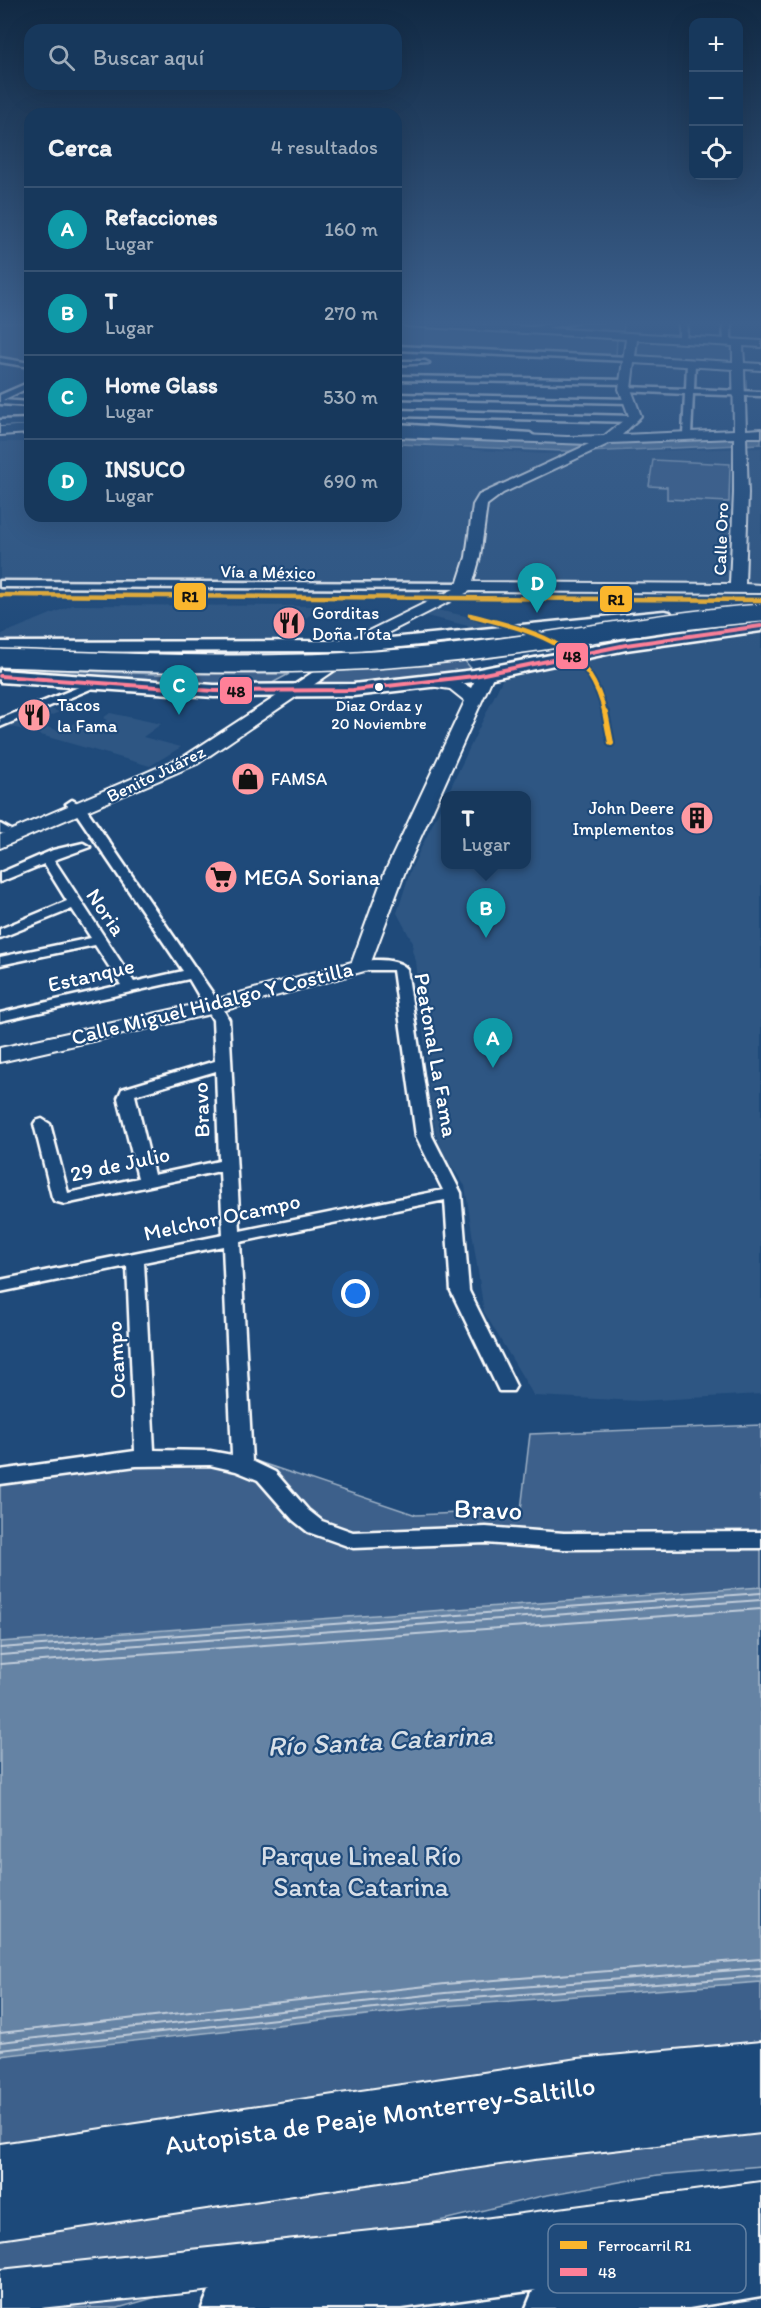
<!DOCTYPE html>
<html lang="es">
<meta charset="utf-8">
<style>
:root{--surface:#17385c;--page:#203f62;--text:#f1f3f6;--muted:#9eacbb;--line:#365272;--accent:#8abfa5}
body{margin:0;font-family:Itim,sans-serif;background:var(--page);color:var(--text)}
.controls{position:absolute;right:18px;top:18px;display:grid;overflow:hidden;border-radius:12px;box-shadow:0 6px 24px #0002}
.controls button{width:54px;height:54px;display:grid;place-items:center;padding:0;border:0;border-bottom:2px solid var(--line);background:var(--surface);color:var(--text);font:30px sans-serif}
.you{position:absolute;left:356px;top:1294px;width:21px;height:21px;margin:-15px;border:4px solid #fff;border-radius:50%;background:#1a73e8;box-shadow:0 0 0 9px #1a73e833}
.badge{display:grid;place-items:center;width:39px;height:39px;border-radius:50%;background:var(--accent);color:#fff;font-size:20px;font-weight:700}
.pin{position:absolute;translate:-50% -50px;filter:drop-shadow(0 2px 3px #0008)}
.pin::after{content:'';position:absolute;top:32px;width:21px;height:18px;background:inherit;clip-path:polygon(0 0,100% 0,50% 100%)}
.popup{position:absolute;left:441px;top:791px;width:90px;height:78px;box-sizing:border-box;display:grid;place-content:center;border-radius:12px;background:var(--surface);filter:drop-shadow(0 2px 4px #0005);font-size:20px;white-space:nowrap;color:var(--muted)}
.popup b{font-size:22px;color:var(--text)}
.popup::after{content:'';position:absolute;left:50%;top:100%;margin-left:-12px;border:12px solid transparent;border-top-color:var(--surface)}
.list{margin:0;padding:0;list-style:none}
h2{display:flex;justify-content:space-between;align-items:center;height:78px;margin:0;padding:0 24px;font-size:26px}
h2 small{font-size:20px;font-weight:400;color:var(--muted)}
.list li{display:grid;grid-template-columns:39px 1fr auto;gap:18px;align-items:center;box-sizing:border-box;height:84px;padding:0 24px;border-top:2px solid var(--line)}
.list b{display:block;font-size:22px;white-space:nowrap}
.list p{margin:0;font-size:20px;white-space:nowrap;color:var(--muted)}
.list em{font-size:20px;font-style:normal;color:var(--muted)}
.icon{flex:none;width:33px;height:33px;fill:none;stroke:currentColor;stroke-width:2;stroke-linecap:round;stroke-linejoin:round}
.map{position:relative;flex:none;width:761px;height:2308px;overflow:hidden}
.search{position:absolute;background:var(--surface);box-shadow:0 6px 24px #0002;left:24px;top:24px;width:378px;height:66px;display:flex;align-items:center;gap:15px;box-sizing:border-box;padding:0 21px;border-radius:18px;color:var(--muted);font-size:22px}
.panel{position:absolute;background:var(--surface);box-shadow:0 6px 24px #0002;left:24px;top:108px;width:378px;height:414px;border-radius:18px}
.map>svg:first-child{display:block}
.built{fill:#2e5683}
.green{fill:#3c618b;stroke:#9eb0c5;stroke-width:1.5}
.water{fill:#6583a4;stroke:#a3b5c8;stroke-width:1.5}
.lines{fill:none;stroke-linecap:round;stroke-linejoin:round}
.shore{stroke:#c1cddb;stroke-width:2}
.street-casing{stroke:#fff;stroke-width:5}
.secondary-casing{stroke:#fff;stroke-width:4}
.primary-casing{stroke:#fff;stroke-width:5}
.highway-casing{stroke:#fff;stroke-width:4}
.street{fill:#1f4a7a;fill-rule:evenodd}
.secondary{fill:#1f4a7a;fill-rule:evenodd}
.primary{fill:#1f4a7a;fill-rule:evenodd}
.highway{fill:#1f4a7a;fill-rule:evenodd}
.primary-bridge-casing{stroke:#fff;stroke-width:20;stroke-linecap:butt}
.primary-bridge{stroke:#1f4a7a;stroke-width:17}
.bus-1-casing{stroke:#1f4a7a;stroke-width:7}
.bus-1{stroke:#ff8098;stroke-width:4}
.rail-1-far1-casing{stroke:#1f4a7a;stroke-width:8}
.rail-1-casing{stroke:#1f4a7a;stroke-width:10}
.rail-1-far1{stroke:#fab62d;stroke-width:4.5}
.rail-1{stroke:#fab62d;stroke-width:6}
.bus-dot{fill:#fff;stroke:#1f4a7a;stroke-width:2}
.labels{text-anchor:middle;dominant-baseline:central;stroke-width:4.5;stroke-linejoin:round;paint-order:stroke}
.far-bus-label{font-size:16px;fill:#fff;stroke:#1f4a7a}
.far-street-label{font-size:18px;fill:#fff;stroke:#1f4a7a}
.far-poi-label{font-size:18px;fill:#fff;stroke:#1f4a7a;text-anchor:start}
.poi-label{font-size:22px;fill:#fff;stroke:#1f4a7a;text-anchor:start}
.street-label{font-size:22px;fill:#fff;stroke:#1f4a7a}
.near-street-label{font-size:27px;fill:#fff;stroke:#1f4a7a}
.near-park-label{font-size:27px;fill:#d8dfe8;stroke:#1f4a7a}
.near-water-label{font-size:28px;font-style:italic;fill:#d8e0e8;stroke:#1f4a7a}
.key{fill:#1f4a7a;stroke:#6280a2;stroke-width:1.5}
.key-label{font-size:16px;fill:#fff}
.line-badge{stroke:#1f4a7a;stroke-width:2}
.pale-badge-label{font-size:16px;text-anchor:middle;font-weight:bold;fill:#111}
</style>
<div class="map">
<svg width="761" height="2308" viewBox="0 0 761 2308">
<rect width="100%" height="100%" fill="#1f4a7a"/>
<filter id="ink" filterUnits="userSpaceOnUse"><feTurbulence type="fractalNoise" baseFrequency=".0167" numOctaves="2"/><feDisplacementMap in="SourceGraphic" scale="12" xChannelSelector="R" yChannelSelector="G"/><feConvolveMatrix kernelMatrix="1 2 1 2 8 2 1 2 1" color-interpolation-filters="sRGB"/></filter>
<g filter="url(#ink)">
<path class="built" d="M0 442H30V516H396V445L543 454 761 448V588L0 582Z
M73 605 324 606 270 641 0 642 2 634Z
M437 610 480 619 501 626 477 628 426 616Z
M761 628V1394L639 1401 534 1396 484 1312 465 1186 447 1160 436 1135 430 1098 416 961 412 951 413 943 397 913 411 869 445 798 446 864H526V796L447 795 503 678 660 642Z
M48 708 59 712 34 723 60 731 78 721 97 727 107 720 103 718 110 713 161 724 143 737 181 747 150 766 9 726Z"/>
<path class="green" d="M0 323H30V363L0 358Z
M581 323H624L623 334 541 329Z
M396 324 617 337 616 357 396 346Z
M638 339 731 345 732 363 637 357Z
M653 460 730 464 729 502 667 499V487L649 486Z
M0 651H237L235 659Z
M465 661 473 671 371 685 303 689 328 672Z
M0 668 159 674H289L263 688 0 674Z
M761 1425V2166L658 2175 542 2196 333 2247 118 2308H0V1484L86 1470 247 1458 416 1515 521 1510 530 1434Z"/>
<path class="water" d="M761 435V444L588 452 396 444V436L528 442 612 443Z
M761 1587V1982L447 2006 0 2056V1642Z"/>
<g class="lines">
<path class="shore" d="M0 1648 761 1593
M0 1655 761 1600
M0 1664 761 1609
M0 2033 445 1984 761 1959
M0 2042 445 1993 761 1968
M0 2050 446 2000 761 1976"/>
<g class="street-casing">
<path id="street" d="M555 323H576L522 332 518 330Z
M679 323H687L686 342 679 340Z
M723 323H731V344L724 342Z
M396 346 628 357 632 359 628 361 396 350Z
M0 358 30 363V367L0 362Z
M396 361H425L429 363 396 365Z
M691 361 695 363 694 389 761 392V396L693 394 691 435 687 438 683 435 685 394 625 391 621 389 625 387 686 389 687 363Z
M396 376 625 380 629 382 625 384 396 380Z
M30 382V387L3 400 30 402V406L0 404V395Z
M396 394 629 399 633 401 629 403 396 398Z
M396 410 634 416 638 419 634 422 396 416Z
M30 419V425L0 426V420Z
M396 424 530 433 534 436 530 439 396 430Z
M0 581 466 583 471 586 466 589 0 587Z
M96 680 102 683 100 685 0 727V719Z
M72 800 85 807 222 1007 229 1020 240 1231 443 1190 416 1136 393 970H361L354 966C363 957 399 958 407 969L432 1136 461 1193 469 1291 516 1386 513 1391H499L451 1291 445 1200 240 1242 252 1461 275 1472 308 1510 322 1521 353 1532 486 1527 564 1533 761 1532V1548L564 1549 486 1543 353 1548 308 1532 293 1520 258 1480 236 1471 210 1465 136 1466 0 1484V1470L135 1451 127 1266 0 1292V1280L223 1235 220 1171 65 1204 54 1201 52 1197 34 1124 36 1121 42 1119 50 1124 68 1193 138 1178 118 1098 122 1089 215 1061 213 1020 189 979 0 1021V1013L121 985 95 945 0 965V957L91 938 72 909 0 938V929L67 901 44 864 0 882V873L53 850 83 843 90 847 54 860 134 982 183 971 76 813 66 804ZM216 1071 219 1161 154 1175 135 1095ZM223 1246 232 1455 210 1451 154 1450 144 1262Z
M0 824 11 830 5 834 0 833Z"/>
</g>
<g class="secondary-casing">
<path id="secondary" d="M401 323H463L761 341V347L743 346 744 363 761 364V370L744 369 746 430 761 429V437H746L748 493 745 584 761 585V593L470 591 366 644 322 648 320 645 322 642 356 637 456 588 466 557 473 505 479 495 589 444 396 437V429L567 437 604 436 629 416 619 389 626 339 406 326ZM637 340 733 346V362L635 356ZM634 363 733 369 734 430 622 435 641 416 631 389ZM734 438V493L730 584 473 582 480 557 487 505 503 493 610 443Z
M30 425V433L0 435V427Z
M350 648 358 653 356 656 197 764 0 848V835L185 756Z
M486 669 494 674 404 874 368 970 215 1013 0 1062V1048L211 1001 352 962 384 874 465 701 450 689 423 685 421 682C431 670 460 681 471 688L480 671Z
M761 2182V2222C522 2259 281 2283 40 2308H0V2270L476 2220Z"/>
</g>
<g class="primary-casing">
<path id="primary" d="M664 611 670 612 673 616 670 620 360 651 0 652V642L360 641Z
M761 621V631L626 650 474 682 353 696 214 697 0 682V670L214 685 353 684 474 670 626 640Z
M761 2213V2296L689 2308H526L533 2291 536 2290 402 2308H202L209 2291 226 2284Z"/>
</g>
<g class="highway-casing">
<path id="highway" d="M761 2042V2133L534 2159 0 2239V2144L578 2059Z"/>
</g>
<use href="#street" class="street"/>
<use href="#secondary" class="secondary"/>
<use href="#primary" class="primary"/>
<use href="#highway" class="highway"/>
<g class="primary-bridge-casing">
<path id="primary-bridge" d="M0 658C138 663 276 669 414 657 530 647 644 622 761 613"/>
</g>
<use href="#primary-bridge" class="primary-bridge"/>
<g class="bus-1-casing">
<path id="bus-1" d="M0 676 214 691 353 690 474 676 626 645 761 626"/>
</g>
<use href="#bus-1" class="bus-1"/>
<g class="rail-1-far1-casing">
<path id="rail-1-far1" d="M0 595 761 600
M470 615C533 632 589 641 605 714"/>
</g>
<g class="rail-1-casing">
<path id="rail-1" d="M605 712 611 743"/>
</g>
<use href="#rail-1-far1" class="rail-1-far1"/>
<use href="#rail-1" class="rail-1"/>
</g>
</g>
<linearGradient id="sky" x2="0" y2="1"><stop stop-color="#112943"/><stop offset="0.5" stop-color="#3c608d"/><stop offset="1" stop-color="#3c608d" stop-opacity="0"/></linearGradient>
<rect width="761" height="646" fill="url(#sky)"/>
<defs>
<g id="restaurant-disc" transform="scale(1.725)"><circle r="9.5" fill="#ff9aa2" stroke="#1f4a7a"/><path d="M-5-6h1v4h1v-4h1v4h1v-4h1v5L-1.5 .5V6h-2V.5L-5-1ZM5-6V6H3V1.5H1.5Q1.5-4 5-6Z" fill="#111"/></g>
<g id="shop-disc" transform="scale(1.725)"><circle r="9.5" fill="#ff9aa2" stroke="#1f4a7a"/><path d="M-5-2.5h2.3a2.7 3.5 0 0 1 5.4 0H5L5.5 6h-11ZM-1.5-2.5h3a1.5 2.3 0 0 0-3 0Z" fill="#111"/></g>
<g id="building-disc" transform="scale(1.725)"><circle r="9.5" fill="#ff9aa2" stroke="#1f4a7a"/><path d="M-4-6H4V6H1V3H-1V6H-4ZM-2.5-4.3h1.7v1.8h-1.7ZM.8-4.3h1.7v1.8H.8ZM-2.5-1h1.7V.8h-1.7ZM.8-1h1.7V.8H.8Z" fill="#111"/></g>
<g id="supermarket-disc" transform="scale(1.725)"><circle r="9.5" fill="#ff9aa2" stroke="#1f4a7a"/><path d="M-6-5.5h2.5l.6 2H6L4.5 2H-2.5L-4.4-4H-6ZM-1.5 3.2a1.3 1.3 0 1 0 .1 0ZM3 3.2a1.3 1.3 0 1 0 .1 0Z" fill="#111"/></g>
</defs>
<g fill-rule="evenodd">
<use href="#restaurant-disc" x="289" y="623"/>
<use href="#restaurant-disc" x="34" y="715"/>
<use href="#shop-disc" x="248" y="779"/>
<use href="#building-disc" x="697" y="818"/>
<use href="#supermarket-disc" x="221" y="877"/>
</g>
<circle class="bus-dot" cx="379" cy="687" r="5"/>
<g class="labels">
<g class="far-bus-label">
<text x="379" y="705">Diaz Ordaz y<tspan x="379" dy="18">20 Noviembre</tspan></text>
</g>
<g class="far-street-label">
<text transform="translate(721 539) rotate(-88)">Calle Oro</text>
<text transform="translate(268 572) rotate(1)">Vía a México</text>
<text transform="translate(156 774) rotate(-26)">Benito Juárez</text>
</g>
<g class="far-poi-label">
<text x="312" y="613">Gorditas<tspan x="312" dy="21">Doña Tota</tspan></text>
<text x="57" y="705">Tacos<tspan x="57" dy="21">la Fama</tspan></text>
<text x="271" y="779">FAMSA</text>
<text x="674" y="808" text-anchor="end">John Deere<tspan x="674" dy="21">Implementos</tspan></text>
</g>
<g class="poi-label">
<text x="244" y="877">MEGA Soriana</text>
</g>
<g class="street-label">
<text transform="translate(106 912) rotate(56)">Noria</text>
<text transform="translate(91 975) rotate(-13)">Estanque</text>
<text transform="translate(212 1003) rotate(-14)">Calle Miguel Hidalgo Y Costilla</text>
<text transform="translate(436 1055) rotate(80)">Peatonal La Fama</text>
<text transform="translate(201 1110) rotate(-92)">Bravo</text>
<text transform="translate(120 1164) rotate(-12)">29 de Julio</text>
<text transform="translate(222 1217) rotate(-12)">Melchor Ocampo</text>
<text transform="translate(116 1360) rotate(-93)">Ocampo</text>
</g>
<g class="near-street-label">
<text transform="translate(488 1509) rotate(2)">Bravo</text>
<text transform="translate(380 2115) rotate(-8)">Autopista de Peaje Monterrey-Saltillo</text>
</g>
<g class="near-park-label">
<text x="361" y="1855">Parque Lineal Río<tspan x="361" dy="31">Santa Catarina</tspan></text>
</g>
<g class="near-water-label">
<text transform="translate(380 1740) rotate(-3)">Río Santa Catarina</text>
</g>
</g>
<rect x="548" y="2224" width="198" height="69" rx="9" class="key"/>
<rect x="560" y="2241" width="27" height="8" fill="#fab62d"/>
<rect x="560" y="2268" width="27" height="8" fill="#ff8098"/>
<g class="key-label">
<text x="598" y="2251">Ferrocarril R1</text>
<text x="598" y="2278">48</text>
</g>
<g class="line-badge">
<rect x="173" y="582" width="34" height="29" rx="6" fill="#fab62d"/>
<rect x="599" y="585" width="34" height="28" rx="6" fill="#fab62d"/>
<rect x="555" y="642" width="34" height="28" rx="6" fill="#ff8098"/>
<rect x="219" y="676" width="34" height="29" rx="6" fill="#ff8098"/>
</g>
<g class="pale-badge-label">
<text x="190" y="602">R1</text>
<text x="616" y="605">R1</text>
<text x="572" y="662">48</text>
<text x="236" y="697">48</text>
</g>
</svg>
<div class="controls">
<button>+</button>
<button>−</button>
<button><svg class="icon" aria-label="locate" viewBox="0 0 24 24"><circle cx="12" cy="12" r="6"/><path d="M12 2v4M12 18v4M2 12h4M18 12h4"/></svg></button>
</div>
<div class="you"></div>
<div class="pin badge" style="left:493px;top:1068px;background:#0f9aa8">A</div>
<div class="pin badge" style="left:486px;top:938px;background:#0f9aa8">B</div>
<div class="popup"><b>T</b>Lugar</div>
<div class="pin badge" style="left:179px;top:715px;background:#0f9aa8">C</div>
<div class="pin badge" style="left:537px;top:613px;background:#0f9aa8">D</div>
<div class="search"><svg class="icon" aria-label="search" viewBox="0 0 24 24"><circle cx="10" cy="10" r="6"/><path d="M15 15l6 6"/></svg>Buscar aquí</div>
<section class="panel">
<h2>Cerca<small>4 resultados</small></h2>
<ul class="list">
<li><span class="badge" style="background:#0f9aa8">A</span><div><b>Refacciones</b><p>Lugar</p></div><em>160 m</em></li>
<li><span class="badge" style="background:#0f9aa8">B</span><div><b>T</b><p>Lugar</p></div><em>270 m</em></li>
<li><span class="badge" style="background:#0f9aa8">C</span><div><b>Home Glass</b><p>Lugar</p></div><em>530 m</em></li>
<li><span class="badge" style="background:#0f9aa8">D</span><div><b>INSUCO</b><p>Lugar</p></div><em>690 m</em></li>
</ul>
</section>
</div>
